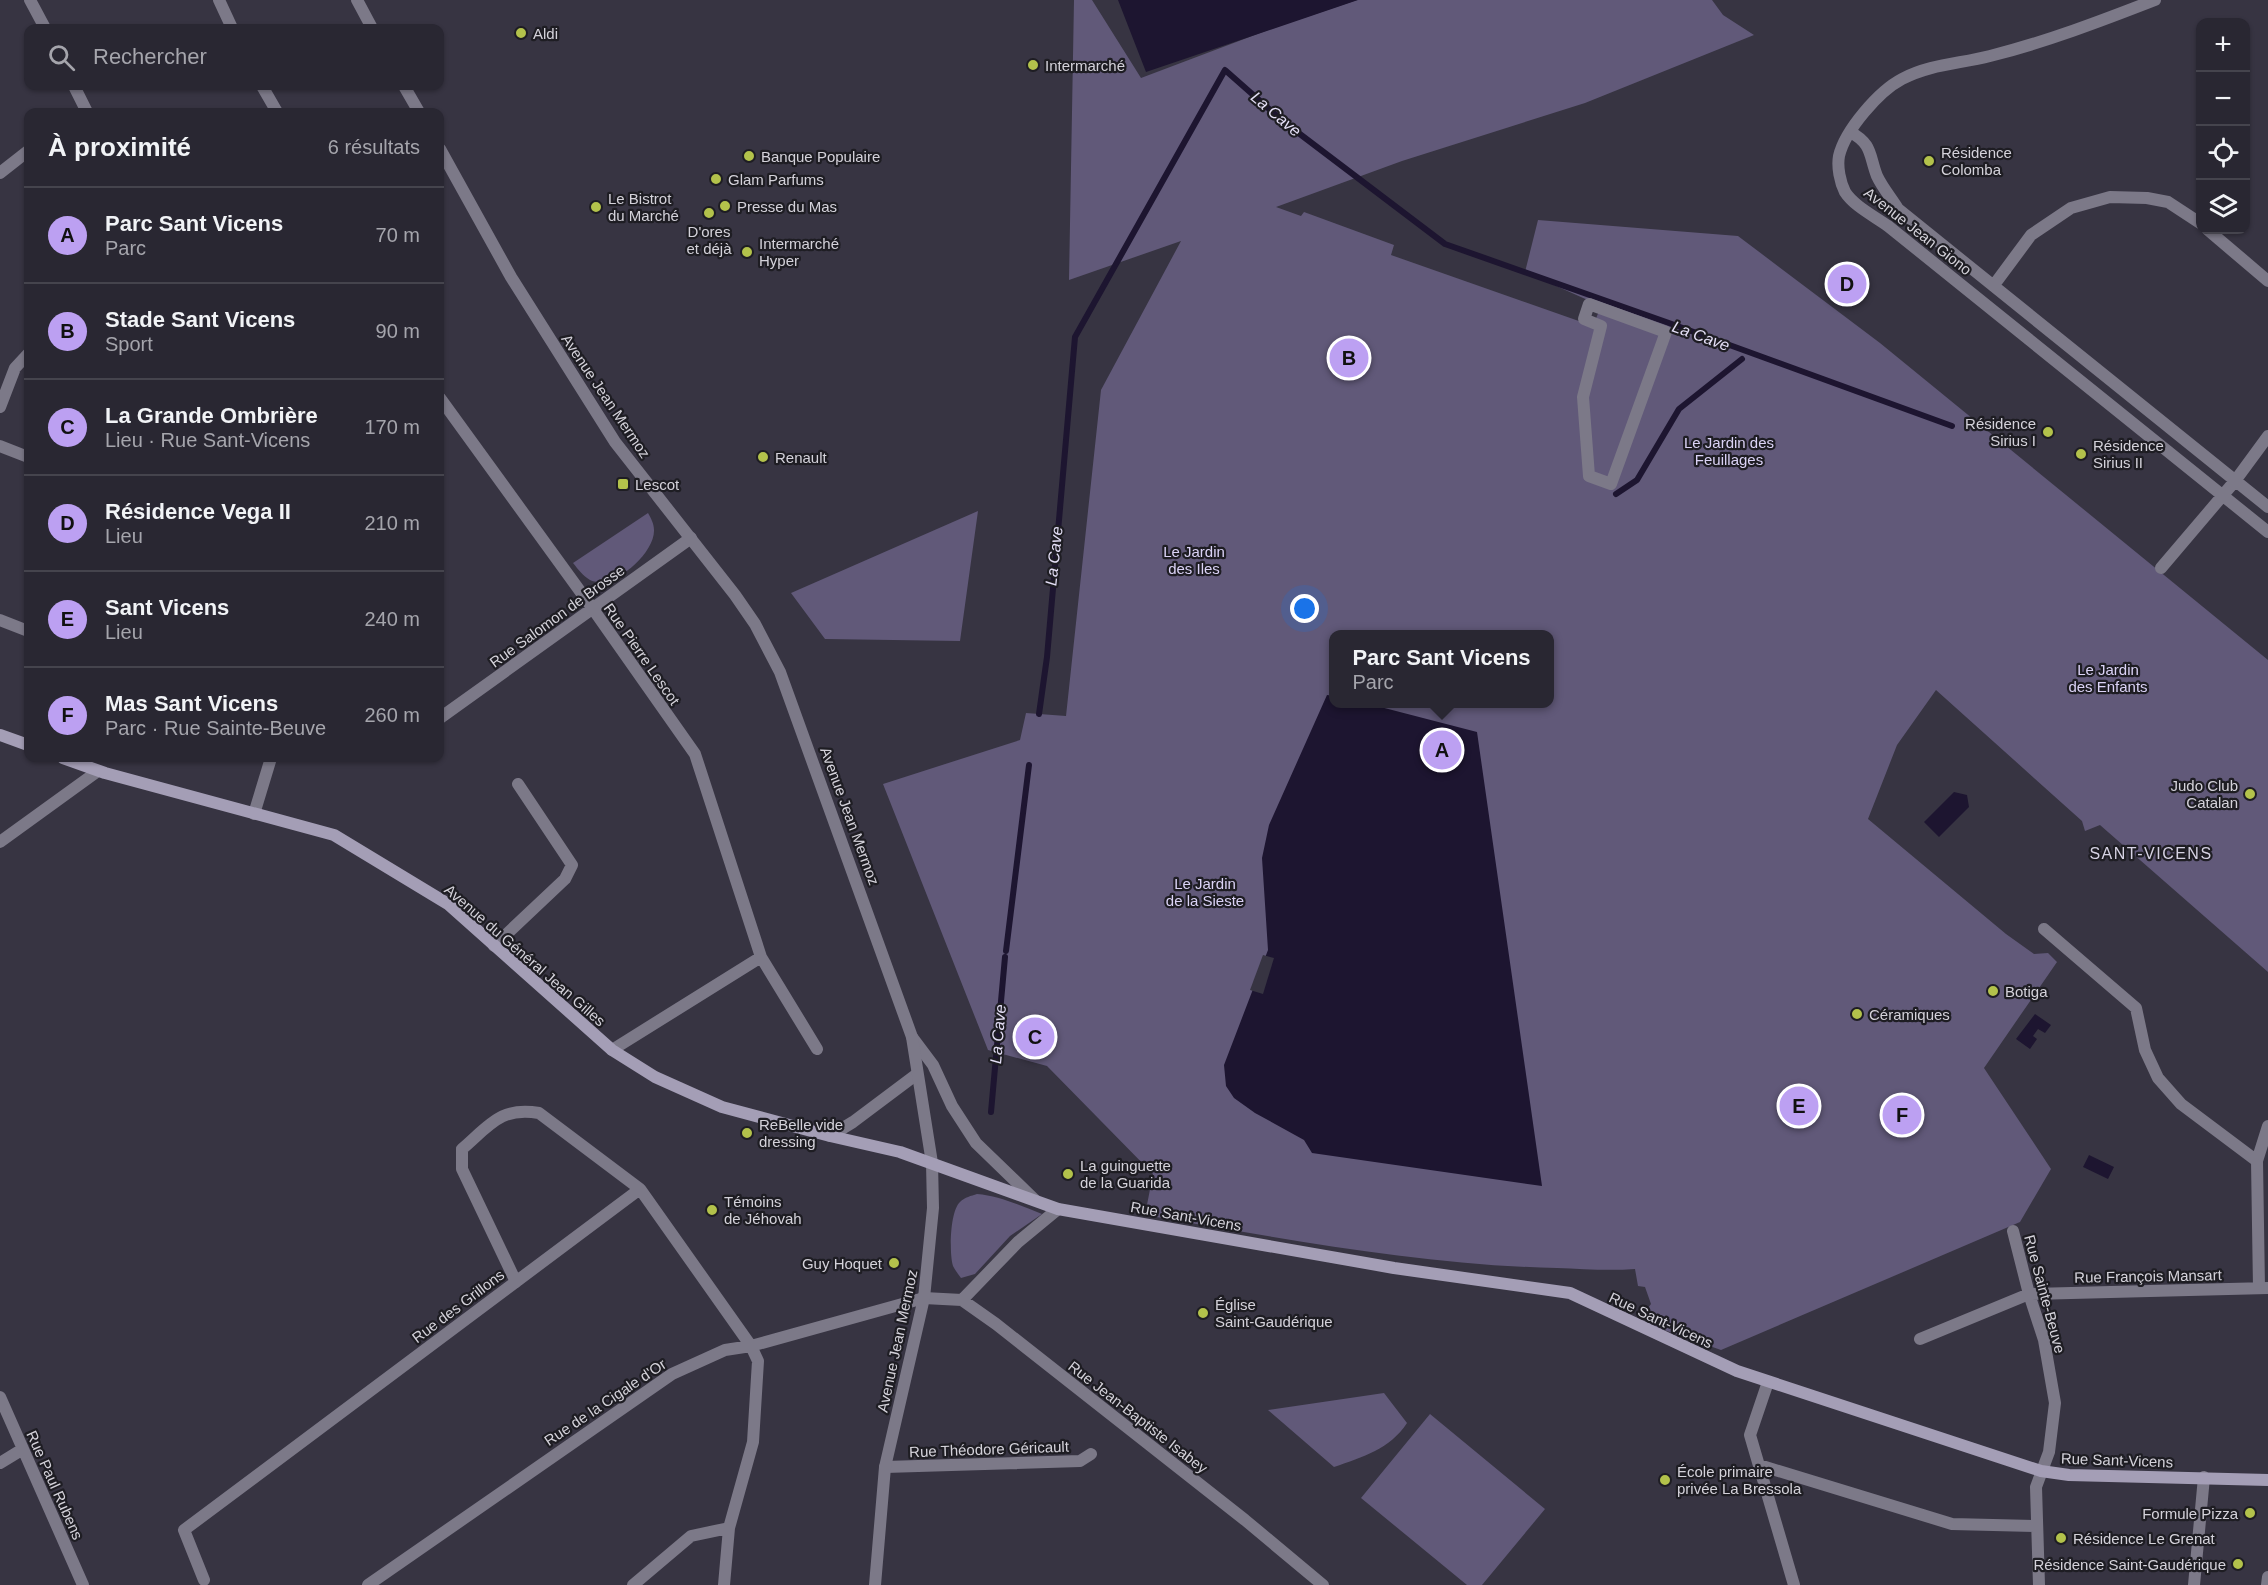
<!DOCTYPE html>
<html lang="fr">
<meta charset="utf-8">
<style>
:root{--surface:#292732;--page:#35333e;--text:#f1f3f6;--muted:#a5a5ac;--line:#45444d;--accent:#bca0f2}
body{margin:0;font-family:Arial,sans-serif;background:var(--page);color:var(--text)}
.controls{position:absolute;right:18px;top:18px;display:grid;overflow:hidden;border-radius:12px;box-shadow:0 2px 4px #0004}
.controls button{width:54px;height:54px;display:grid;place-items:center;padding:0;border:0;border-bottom:2px solid var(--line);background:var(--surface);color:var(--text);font:30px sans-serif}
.you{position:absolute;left:1305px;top:609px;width:21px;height:21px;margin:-15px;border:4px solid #fff;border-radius:50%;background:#1a73e8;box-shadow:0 0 0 9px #1a73e833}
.badge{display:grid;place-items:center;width:39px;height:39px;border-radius:50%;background:var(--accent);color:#111;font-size:20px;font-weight:700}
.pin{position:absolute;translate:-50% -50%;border:3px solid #fff;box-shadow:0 2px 6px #0006}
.popup{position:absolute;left:1329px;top:630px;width:225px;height:78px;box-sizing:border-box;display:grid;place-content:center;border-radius:12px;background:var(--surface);filter:drop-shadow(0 2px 4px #0005);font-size:20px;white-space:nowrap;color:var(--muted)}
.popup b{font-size:22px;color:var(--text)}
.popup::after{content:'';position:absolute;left:50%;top:100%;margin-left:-12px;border:12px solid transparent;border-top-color:var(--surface)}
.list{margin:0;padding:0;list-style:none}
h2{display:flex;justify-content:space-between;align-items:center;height:78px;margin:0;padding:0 24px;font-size:26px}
h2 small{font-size:20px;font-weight:400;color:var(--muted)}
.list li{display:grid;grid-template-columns:39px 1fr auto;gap:18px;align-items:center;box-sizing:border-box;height:96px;padding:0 24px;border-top:2px solid var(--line)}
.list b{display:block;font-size:22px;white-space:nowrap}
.list p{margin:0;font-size:20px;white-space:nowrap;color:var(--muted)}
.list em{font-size:20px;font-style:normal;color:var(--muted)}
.icon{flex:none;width:33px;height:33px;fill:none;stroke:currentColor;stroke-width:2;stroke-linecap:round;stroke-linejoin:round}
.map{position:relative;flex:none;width:2268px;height:1585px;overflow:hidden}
.search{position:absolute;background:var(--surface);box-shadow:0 2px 4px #0004;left:24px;top:24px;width:420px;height:66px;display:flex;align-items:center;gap:15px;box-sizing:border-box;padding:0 21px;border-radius:12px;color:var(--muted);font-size:22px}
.panel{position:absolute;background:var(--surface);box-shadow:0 2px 4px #0004;left:24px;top:108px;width:420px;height:654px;border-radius:12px}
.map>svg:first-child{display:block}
.green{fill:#615979;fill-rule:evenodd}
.water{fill:#1d1530}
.pier{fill:#373442}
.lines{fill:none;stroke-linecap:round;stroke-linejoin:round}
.stream{stroke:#1d1530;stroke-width:6}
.pedestrian{stroke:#7c7988;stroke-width:12}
.minor{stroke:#7c7988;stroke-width:12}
.tertiary{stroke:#7c7988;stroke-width:12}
.secondary{stroke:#a49eb6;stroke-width:12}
.poi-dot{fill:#b3c24b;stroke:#1e1d23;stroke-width:2}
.labels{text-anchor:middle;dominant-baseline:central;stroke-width:4.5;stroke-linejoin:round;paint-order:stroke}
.poi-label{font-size:15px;fill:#d4d2da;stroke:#1e1d23;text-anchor:start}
.street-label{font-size:15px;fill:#d4d2da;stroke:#1e1d23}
.park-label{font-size:15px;fill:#dbd3f6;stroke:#1e1d23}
.water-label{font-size:16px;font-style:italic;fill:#e4dff6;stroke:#1e1d23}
.neighbourhood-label{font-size:16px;letter-spacing:1.5px;fill:#d6d2e3;stroke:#1e1d23}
</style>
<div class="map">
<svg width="2268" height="1585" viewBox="0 0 2268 1585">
<rect width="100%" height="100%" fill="#373442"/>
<path class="green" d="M1074 0H1092L1141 78 1268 30 1357 0H1712L1723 15 1754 35 1585 103 1402 161 1276 207 1301 216 1304 212 1394 245 1391 255 1593 326 1601 306 1525 272 1538 220 1738 236 1880 343 2268 660V972L2100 825 2085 831 2082 821 1936 690 1897 745 1868 819 2006 934 2034 954 2048 953 2057 962 1984 1068 2051 1169 2020 1222 1721 1350 1647 1324 1645 1312 1651 1304 1645 1287 1638 1286 1635 1269C1609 1271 1583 1269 1557 1268 1419 1265 1281 1238 1145 1215L1153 1174 1047 1066 988 1050 883 784 1020 740 1026 713 1066 716 1101 390 1181 241 1069 280ZM1334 634H1550V704H1334Z
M978 511 960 641 825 639 791 593Z
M648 513C651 518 654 524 654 530 655 554 612 591 590 580 583 576 578 569 573 563Z
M977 1194C1000 1196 1021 1206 1042 1214L1010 1236 975 1274 961 1278C958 1274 955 1270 953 1266 949 1253 950 1211 960 1202 965 1197 971 1196 977 1194Z
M1384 1393 1407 1423C1390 1449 1363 1457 1334 1467L1268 1410Z
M1430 1414 1545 1509 1482 1585H1467L1361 1498Z"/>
<path class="water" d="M1118 0H1358L1146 72Z
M1327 695 1334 696V704H1369L1477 732 1542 1186 1312 1153 1304 1140 1255 1113 1234 1098 1226 1086 1224 1065 1268 950 1262 858 1269 825Z
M1954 792 1967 795 1969 807 1939 837 1924 822Z
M2035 1014 2051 1025 2045 1033 2038 1029 2033 1036 2037 1039 2030 1049 2016 1039Z
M2089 1155 2114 1167 2108 1179 2083 1167Z"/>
<path class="pier" d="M1263 955 1274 958 1263 994 1250 990Z"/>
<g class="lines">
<path class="stream" d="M1616 494 1637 480 1679 409 1742 359
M1039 714 1047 657 1075 337 1225 70 1284 122 1445 244 1669 323 1952 426
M1006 951 1029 765
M991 1112 1005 957"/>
<path class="pedestrian" d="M1589 304 1666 332 1611 484 1589 476 1583 397 1601 326 1584 319Z"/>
<path class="minor" d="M30 0 45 28
M219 0 232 28
M2155 0C2101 21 2046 42 1990 56 1959 64 1931 64 1902 79 1879 91 1845 130 1839 156 1837 167 1840 182 1845 192 1854 206 1874 216 1888 226L2268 532
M74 86 87 112
M262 86 277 112
M1850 132C1873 144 1869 156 1877 176 1882 187 1892 199 1898 209L2268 507
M0 173 28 151
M2208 230 2268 281
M1994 285 2031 235 2071 208 2110 197 2147 198 2168 202 2200 223
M440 398 593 609 695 754 761 957 817 1049
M0 407 15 368 28 354
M0 446 28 457
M2161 568 2235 481 2268 436
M0 620 28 631
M440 718 691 538
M254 814 271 758
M0 842 98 771
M2044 929 2136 1008 2145 1050 2158 1078 2181 1104 2257 1161
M494 946 565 879 572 865 518 784
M912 1037 933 1065 952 1106 976 1143 1035 1200
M612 1050 761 957
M830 1136 853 1122 917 1074
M2013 1231 2029 1294 2044 1340 2055 1403 2049 1452 2036 1487 2039 1585
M516 1282 462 1169V1149C489 1126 501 1106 539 1113L640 1189
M2259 1288 2257 1161 2268 1126
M962 1300 1018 1242 1058 1209
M1920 1339 2029 1294 2268 1288
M1768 1382 1750 1435 1794 1585
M0 1397 83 1585
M0 1463 23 1449
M1759 1465 1952 1524 2036 1526
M885 1467 1080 1461 1091 1454
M204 1580 184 1530 640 1189 751 1346 758 1361 753 1442 729 1528 724 1585
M368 1585 672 1374 725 1350 751 1346 924 1298 962 1300 996 1324 1245 1520 1323 1585
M633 1585 691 1536 729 1528
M2194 1585 2204 1477
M2267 1585 2268 1577"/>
<path class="tertiary" d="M357 0 372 28
M404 86 419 112
M440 149 511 277 615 442 735 595 755 624 780 672 912 1037 932 1163 933 1208 924 1298 885 1467 875 1585"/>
<path class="secondary" d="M0 735 28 745
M63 758 105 773 334 835 448 904 612 1050 655 1077 722 1107 830 1136 900 1152 1058 1209 1394 1268 1570 1293 1737 1371 2041 1471 2069 1475 2268 1480"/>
</g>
<g class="poi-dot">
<circle cx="521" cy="33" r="6"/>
<circle cx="1033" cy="65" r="6"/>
<circle cx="749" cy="156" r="6"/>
<circle cx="1929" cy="161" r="6"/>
<circle cx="716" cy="179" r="6"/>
<circle cx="725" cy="206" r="6"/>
<circle cx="596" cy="207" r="6"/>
<circle cx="709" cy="213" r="6"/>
<circle cx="747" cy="252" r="6"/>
<circle cx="2048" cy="432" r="6"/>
<circle cx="2081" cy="454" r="6"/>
<circle cx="763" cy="457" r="6"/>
<rect x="617" y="478" width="12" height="12" rx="3"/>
<circle cx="2250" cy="794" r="6"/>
<circle cx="1993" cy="991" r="6"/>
<circle cx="1857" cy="1014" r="6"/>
<circle cx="747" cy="1133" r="6"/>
<circle cx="1068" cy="1174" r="6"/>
<circle cx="712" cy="1210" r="6"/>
<circle cx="894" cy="1263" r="6"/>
<circle cx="1203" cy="1313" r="6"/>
<circle cx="1665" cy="1480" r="6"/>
<circle cx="2250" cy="1513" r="6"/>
<circle cx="2061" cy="1538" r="6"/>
<circle cx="2238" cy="1564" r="6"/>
</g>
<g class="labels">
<g class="poi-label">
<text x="533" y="33">Aldi</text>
<text x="1045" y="65">Intermarché</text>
<text x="1941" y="152">Résidence<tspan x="1941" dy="17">Colomba</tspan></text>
<text x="761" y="156">Banque Populaire</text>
<text x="728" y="179">Glam Parfums</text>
<text x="608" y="198">Le Bistrot<tspan x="608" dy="17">du Marché</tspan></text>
<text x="737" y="206">Presse du Mas</text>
<text x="709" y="231" text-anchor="middle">D'ores<tspan x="709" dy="17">et déjà</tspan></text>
<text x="759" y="243">Intermarché<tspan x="759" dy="17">Hyper</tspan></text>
<text x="2036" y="423" text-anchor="end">Résidence<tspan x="2036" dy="17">Sirius I</tspan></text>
<text x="2093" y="445">Résidence<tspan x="2093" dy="17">Sirius II</tspan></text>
<text x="775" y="457">Renault</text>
<text x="635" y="484">Lescot</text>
<text x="2238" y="785" text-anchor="end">Judo Club<tspan x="2238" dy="17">Catalan</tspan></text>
<text x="2005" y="991">Botiga</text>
<text x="1869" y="1014">Céramiques</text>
<text x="759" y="1124">ReBelle vide<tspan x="759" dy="17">dressing</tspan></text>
<text x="1080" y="1165">La guinguette<tspan x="1080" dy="17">de la Guarida</tspan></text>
<text x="724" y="1201">Témoins<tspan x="724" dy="17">de Jéhovah</tspan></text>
<text x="882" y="1263" text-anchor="end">Guy Hoquet</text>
<text x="1215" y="1304">Église<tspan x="1215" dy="17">Saint-Gaudérique</tspan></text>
<text x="1677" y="1471">École primaire<tspan x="1677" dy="17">privée La Bressola</tspan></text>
<text x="2238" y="1513" text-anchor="end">Formule Pizza</text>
<text x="2073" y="1538">Résidence Le Grenat</text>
<text x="2226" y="1564" text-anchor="end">Résidence Saint-Gaudérique</text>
</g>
<g class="street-label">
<text transform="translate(1918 231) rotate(38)">Avenue Jean Giono</text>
<text transform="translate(606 396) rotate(56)">Avenue Jean Mermoz</text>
<text transform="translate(557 616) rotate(-36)">Rue Salomon de Brosse</text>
<text transform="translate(642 654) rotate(55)">Rue Pierre Lescot</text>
<text transform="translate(850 816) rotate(70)">Avenue Jean Mermoz</text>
<text transform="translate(525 955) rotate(41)">Avenue du Général Jean Gilles</text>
<text transform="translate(1186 1216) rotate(10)">Rue Sant-Vicens</text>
<text transform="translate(2148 1276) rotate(-1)">Rue François Mansart</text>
<text transform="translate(2045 1294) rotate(75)">Rue Sainte-Beuve</text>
<text transform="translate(458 1306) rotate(-37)">Rue des Grillons</text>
<text transform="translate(1661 1320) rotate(25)">Rue Sant-Vicens</text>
<text transform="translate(897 1341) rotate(-78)">Avenue Jean Mermoz</text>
<text transform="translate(605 1402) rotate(-34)">Rue de la Cigale d'Or</text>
<text transform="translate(1138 1417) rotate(38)">Rue Jean-Baptiste Isabey</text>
<text transform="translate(989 1449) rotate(-2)">Rue Théodore Géricault</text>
<text transform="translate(2117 1460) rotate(2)">Rue Sant-Vicens</text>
<text transform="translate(55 1485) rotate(66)">Rue Paul Rubens</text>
</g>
<g class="park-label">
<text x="1729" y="442">Le Jardin des<tspan x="1729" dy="17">Feuillages</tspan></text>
<text x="1194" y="551">Le Jardin<tspan x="1194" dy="17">des Iles</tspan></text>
<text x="2108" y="669">Le Jardin<tspan x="2108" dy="17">des Enfants</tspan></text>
<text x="1205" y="883">Le Jardin<tspan x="1205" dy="17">de la Sieste</tspan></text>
</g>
<g class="water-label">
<text transform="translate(1276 114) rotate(40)">La Cave</text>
<text transform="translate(1701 336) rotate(20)">La Cave</text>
<text transform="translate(1054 556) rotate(-84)">La Cave</text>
<text transform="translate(998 1034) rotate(-85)">La Cave</text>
</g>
<g class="neighbourhood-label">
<text x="2151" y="853">SANT-VICENS</text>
</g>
</g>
</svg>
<div class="controls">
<button>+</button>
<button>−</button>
<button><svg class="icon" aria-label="locate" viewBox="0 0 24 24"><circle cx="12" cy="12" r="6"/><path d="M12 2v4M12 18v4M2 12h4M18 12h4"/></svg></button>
<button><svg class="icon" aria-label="layers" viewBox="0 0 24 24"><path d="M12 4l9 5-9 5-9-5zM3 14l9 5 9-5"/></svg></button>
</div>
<div class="you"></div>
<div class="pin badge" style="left:1442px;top:750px">A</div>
<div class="popup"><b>Parc Sant Vicens</b>Parc</div>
<div class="pin badge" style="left:1349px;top:358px">B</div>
<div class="pin badge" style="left:1035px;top:1037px">C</div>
<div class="pin badge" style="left:1847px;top:284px">D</div>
<div class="pin badge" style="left:1799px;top:1106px">E</div>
<div class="pin badge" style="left:1902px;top:1115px">F</div>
<div class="search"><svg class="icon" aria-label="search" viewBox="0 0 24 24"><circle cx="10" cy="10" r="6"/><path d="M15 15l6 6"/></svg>Rechercher</div>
<section class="panel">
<h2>À proximité<small>6 résultats</small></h2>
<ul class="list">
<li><span class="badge">A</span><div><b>Parc Sant Vicens</b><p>Parc</p></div><em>70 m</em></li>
<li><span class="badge">B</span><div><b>Stade Sant Vicens</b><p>Sport</p></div><em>90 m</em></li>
<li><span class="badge">C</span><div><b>La Grande Ombrière</b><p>Lieu · Rue Sant-Vicens</p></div><em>170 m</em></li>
<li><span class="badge">D</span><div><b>Résidence Vega II</b><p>Lieu</p></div><em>210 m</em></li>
<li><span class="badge">E</span><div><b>Sant Vicens</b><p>Lieu</p></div><em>240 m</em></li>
<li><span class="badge">F</span><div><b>Mas Sant Vicens</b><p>Parc · Rue Sainte-Beuve</p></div><em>260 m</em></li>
</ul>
</section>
</div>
